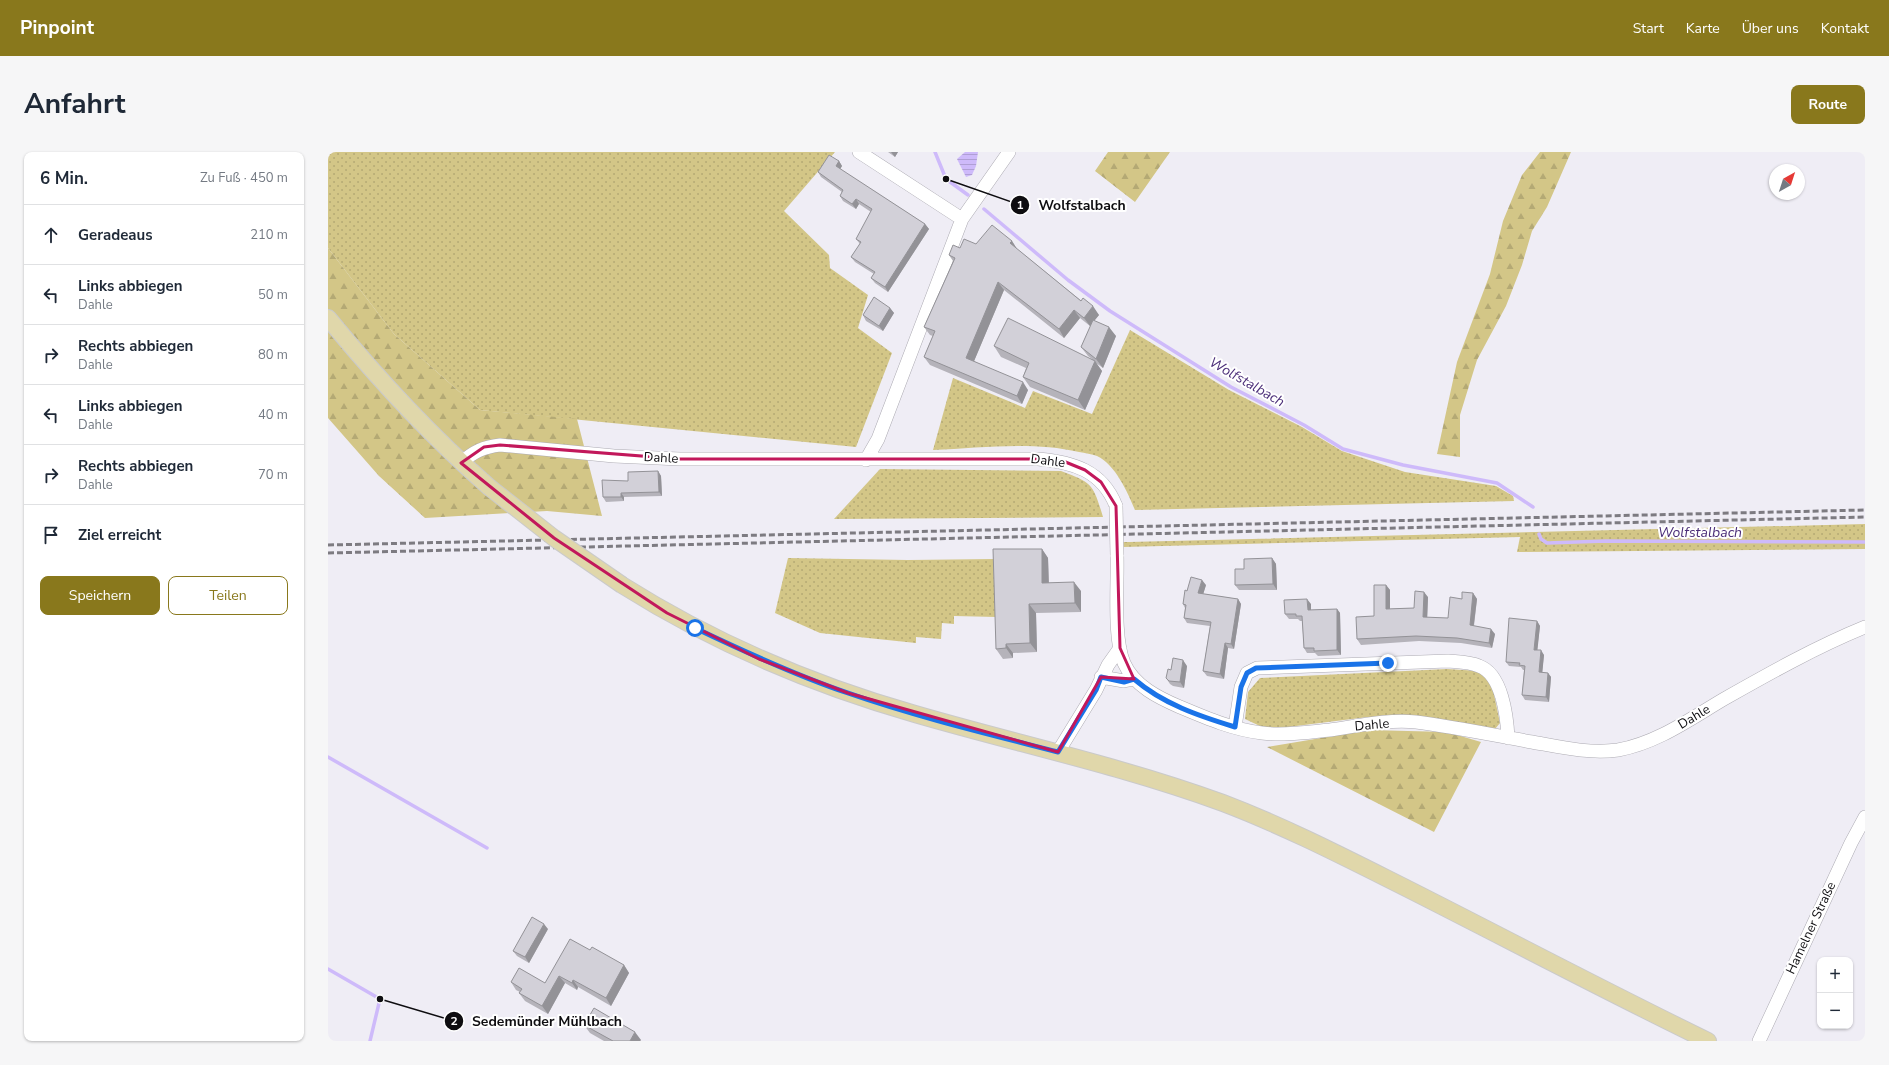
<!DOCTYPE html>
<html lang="de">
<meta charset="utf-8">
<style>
:root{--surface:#fff;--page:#f6f6f7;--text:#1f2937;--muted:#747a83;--line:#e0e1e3;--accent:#89781c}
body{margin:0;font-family:"Nunito Sans",sans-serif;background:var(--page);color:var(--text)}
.controls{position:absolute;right:12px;bottom:12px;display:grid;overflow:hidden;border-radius:8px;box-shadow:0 1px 3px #0004}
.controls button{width:36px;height:36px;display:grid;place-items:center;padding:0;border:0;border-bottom:1px solid var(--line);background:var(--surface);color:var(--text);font:20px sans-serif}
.compass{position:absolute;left:1441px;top:12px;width:36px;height:36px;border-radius:50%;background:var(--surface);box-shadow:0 1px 3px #0004;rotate:39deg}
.stop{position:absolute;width:12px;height:12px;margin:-9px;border:3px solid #1a73e8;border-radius:50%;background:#fff}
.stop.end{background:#1a73e8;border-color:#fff;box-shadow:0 1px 4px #0008}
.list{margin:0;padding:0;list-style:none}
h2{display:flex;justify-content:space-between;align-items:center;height:52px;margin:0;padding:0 16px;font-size:17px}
h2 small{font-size:13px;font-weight:400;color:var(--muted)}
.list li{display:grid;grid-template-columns:26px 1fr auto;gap:12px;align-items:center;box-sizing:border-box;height:60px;padding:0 16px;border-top:1px solid var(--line)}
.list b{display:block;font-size:15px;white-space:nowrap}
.list p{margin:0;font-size:13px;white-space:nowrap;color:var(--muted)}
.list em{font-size:13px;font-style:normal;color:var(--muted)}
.actions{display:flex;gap:8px;padding:12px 16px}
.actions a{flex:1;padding:9px 0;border:1px solid var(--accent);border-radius:8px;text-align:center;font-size:14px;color:var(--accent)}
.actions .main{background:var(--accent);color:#fff}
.icon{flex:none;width:22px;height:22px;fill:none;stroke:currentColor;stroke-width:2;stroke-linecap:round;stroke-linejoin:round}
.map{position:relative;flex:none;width:1537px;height:889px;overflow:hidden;border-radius:8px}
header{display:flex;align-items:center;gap:24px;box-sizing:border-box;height:56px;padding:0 20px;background:var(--accent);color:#fff}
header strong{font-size:19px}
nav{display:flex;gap:22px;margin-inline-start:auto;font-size:14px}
.intro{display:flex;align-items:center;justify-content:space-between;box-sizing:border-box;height:96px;padding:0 24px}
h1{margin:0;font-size:28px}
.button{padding:10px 18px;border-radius:8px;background:var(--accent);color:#fff;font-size:14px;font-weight:700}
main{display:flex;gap:24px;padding:0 24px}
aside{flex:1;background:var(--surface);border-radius:8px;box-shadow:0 1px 3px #0004}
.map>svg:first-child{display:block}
.grass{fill:url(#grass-dots)}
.forest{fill:url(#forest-firs)}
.water{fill:url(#water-rules)}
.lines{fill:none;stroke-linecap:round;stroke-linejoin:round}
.stream{stroke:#cebafa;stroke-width:3.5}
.minor-casing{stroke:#adabb3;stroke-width:14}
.major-casing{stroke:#cacaca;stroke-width:18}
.minor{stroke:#fff;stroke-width:13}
.major{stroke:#e0d7aa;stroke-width:16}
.rail{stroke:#7d7b81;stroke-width:3;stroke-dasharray:6 3;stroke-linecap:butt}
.minor-bridge-casing{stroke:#adabb3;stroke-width:14;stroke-linecap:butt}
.major-bridge-casing{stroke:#cacaca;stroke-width:18;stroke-linecap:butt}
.minor-bridge{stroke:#fff;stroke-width:13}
.major-bridge{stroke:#e0d7aa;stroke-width:16}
.wall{fill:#b5b3ba}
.shaded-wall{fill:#939297}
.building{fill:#d2d0d8;stroke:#939297}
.route{stroke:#1a73e8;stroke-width:5}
.marked{fill:none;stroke:#c2185b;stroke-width:3;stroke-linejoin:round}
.labels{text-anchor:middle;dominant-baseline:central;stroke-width:4;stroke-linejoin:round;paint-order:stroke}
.street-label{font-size:13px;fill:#0e0d10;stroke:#fff}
.water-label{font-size:14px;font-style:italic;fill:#4c2f79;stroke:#fff}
.leader{fill:none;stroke:#0e0d10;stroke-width:1.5}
.callout-dot{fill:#0e0d10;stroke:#fff;stroke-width:1.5}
.mark-label{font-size:12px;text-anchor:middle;font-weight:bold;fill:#fff}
.callout-label{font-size:14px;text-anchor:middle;font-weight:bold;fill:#0e0d10;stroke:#fff;stroke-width:4;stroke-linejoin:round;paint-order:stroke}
</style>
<header>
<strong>Pinpoint</strong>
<nav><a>Start</a><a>Karte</a><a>Über uns</a><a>Kontakt</a></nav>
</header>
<div class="intro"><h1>Anfahrt</h1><a class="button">Route</a></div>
<main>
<aside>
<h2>6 Min.<small>Zu Fuß · 450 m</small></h2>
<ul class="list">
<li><svg class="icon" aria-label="ahead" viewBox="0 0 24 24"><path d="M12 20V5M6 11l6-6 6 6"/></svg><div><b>Geradeaus</b></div><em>210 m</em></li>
<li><svg class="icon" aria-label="left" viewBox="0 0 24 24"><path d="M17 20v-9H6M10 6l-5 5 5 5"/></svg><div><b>Links abbiegen</b><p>Dahle</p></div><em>50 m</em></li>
<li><svg class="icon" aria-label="right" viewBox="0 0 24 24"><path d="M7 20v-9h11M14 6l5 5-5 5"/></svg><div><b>Rechts abbiegen</b><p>Dahle</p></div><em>80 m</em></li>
<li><svg class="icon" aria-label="left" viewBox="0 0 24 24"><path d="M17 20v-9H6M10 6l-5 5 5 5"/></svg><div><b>Links abbiegen</b><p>Dahle</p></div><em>40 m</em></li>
<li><svg class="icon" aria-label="right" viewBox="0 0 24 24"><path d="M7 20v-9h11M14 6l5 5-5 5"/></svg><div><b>Rechts abbiegen</b><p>Dahle</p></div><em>70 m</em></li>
<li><svg class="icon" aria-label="arrive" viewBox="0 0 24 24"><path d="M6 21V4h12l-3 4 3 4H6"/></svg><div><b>Ziel erreicht</b></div></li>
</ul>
<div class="actions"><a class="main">Speichern</a><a>Teilen</a></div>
</aside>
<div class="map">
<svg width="1537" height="889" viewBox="0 0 1537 889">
<defs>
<pattern id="grass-dots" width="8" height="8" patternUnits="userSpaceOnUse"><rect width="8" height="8" fill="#d3c687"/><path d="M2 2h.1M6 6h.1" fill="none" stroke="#b4a974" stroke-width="1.8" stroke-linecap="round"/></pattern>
<pattern id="forest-firs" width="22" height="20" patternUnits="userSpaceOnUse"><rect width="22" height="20" fill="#d3c687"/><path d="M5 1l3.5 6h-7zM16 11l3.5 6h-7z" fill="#b4a974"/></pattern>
<pattern id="water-rules" width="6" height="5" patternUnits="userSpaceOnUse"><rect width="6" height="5" fill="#cebafa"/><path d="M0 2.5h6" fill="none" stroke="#b09fd5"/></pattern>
</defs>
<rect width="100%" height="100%" fill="#efedf5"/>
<path class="grass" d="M0 0H507L456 59 501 103 502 116 540 143 530 176 564 201 528 295 152 258 66 182 0 96Z
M802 178 901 238 974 275 1014 299 1077 320 1168 334 1185 344 1186 349 807 358C800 341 787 312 769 304 764 302 757 301 751 300 704 289 653 296 605 298L625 226 697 256 705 239 764 262Z
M552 317 733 319C765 331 765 332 775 365L506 367Z
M1537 372V397L1189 400 1192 385 795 395V390H801Z
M460 406 580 408 667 407 669 465 626 464V472L614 471 613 487 588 485V491L492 481 447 461Z
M1119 517 1151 519 1164 533 1172 571 1167 577 1082 565H1040L960 575H934L917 567 920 540 932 526Z"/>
<path class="forest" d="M780 0H842L807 50 767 19Z
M1212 0H1243L1219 55 1204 79 1194 113 1178 154 1149 208 1132 263V305L1109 302 1129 210 1162 122 1175 69 1194 23Z
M0 96 66 182 152 258 249 267 274 364 219 359 97 366 51 324 0 266Z
M1041 578 1119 580 1153 590 1106 680 939 595Z"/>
<path class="water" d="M637 0H650L648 14 644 23 638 25 629 7Z"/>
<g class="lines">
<path class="stream" d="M607 0 618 27 640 43
M656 57 740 128 782 159 903 235 976 273 1015 297 1075 313 1169 331 1205 355
M1211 382 1213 387 1219 391 1278 389 1537 390
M0 605 159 696
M0 817 52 847 42 889"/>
<g class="minor-casing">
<path id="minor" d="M531 0 634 67
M538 308 550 287 634 67 681 0
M133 311C146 299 156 295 172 293L286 304 352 307H710C744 310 774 318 788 354
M789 403C790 433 785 486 796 511 806 534 831 546 852 555 878 566 906 578 934 581 956 584 980 580 1002 578 1030 574 1060 567 1088 570 1127 575 1165 583 1204 590 1232 595 1261 602 1290 598 1329 591 1362 567 1396 547 1442 521 1488 495 1537 475
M773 525 796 529 806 527
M907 575 913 535 919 521 929 516 1120 509C1130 510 1142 510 1151 514 1174 522 1179 564 1180 586
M730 600 768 538 780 513 792 496
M1431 889 1523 691 1537 665"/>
</g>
<g class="major-casing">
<path id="major" d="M0 166C49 226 102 283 161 335
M294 433C386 491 482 532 587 562 690 592 794 614 895 651 958 675 1018 706 1078 736 1179 787 1279 840 1380 889"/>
</g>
<use href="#minor" class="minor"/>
<use href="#major" class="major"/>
<path class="rail" d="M0 393 1537 358
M0 401 1537 365"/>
<g class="minor-bridge-casing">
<path id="minor-bridge" d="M788 354 789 403"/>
</g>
<g class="major-bridge-casing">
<path id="major-bridge" d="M161 335 226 386 294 433"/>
</g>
<use href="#minor-bridge" class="minor-bridge"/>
<use href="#major-bridge" class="major-bridge"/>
</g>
<path class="wall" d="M560 0H570L567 5Z
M511 9 514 14 512 17 597 72 601 77 560 140 547 131 543 126 546 122 527 110 523 105 532 92 528 87 543 60 531 52 528 57 515 49 512 44 514 40 493 25 490 20Z
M684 89 689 97 771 163 766 169 788 184 775 216 768 211 774 219 757 258 702 235 695 225 698 216 673 205 666 194 764 207 760 204 753 195 763 173 762 174 752 166 736 186 676 138 646 209 700 238 694 252 602 213 596 205 605 184 602 183 596 175 625 109 621 103 632 96 648 92Z
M562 156 566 161 555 179 538 169 535 163Z
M330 319 333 324 334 344 296 345V349L278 350 275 345 300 329Z
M714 397 720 406 721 431 753 439V460L708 461 709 500 685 501V506L675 507 668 497Z
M944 406 948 412 949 438H911L907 433Z
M878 433 875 442 910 447 913 452 906 497 900 496 896 527 879 524 875 519 882 474 859 471 856 466 857 456 855 452 859 439Z
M1058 433 1062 438V457L1086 456 1100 445 1099 466H1120L1134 447 1145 441 1149 447 1146 474 1167 482 1164 496 1133 491 1091 489 1033 493 1029 487 1046 464Z
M983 452V458L1009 457 1012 461 1013 503 990 504 987 501H979L976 496 974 469H972L970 467H961L957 462Z
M1209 469 1212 474 1209 498 1216 503 1214 520 1220 521 1223 525 1221 550 1197 548 1194 543 1196 518H1195L1193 515 1181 514 1178 510Z
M859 514 856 536 845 534 842 532 838 526 843 518Z
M220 777 201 811 189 804 185 799Z
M262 798 296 813 301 821 283 854 250 835 249 838 237 831 220 862 197 849 191 841 192 840 188 838 183 830 217 831Z
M256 873 313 888 312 889H276L262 881Z"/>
<path class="shaded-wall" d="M563 0H570L567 5Z
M511 9 514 14 511 19 508 14Z
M528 47 531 52 528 57 524 52Z
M597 72 601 77 560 140 557 135Z
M684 89 689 97 687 100 682 91Z
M670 130 676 138 644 214 638 206Z
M765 154 771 163 762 174 756 166Z
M562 156 566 161 555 179 551 174Z
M746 158 752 166 736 186 731 177Z
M781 175 788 184 775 216 768 207Z
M767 209 774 219 757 258 750 248Z
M695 230 700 238 694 252 689 244Z
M330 319 333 324 334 344 331 340Z
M293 341 296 345V349L293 345Z
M714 397 720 406 721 440 714 431Z
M944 406 948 412 949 438 945 432Z
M874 428 878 433 874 446 870 441Z
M746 430 753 439V460L747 451Z
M1058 433 1062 438V463L1058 457Z
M1096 440 1100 445 1099 471 1095 465Z
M1145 441 1149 447 1145 479 1142 473Z
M910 447 913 452 906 497 903 492Z
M979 447 983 452V463L980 458Z
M701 452 708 461 709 500 702 491Z
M1009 457 1012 461 1013 503 1009 498Z
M1209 469 1212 474 1209 502 1206 498Z
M1163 477 1167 482 1164 496 1161 491Z
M897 491 900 496 896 527 892 522Z
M678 492 685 501V506L678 496Z
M1213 498 1216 503 1214 524 1211 520Z
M855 508 859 514 856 536 852 530Z
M1220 521 1223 525 1221 550 1218 545Z
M216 772 220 777 201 811 197 805Z
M296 813 301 821 283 854 278 846Z
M231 824 237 831 220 862 214 854Z
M245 828 250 835 249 838 244 831Z
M307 880 313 888 312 889H302Z"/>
<path class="building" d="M501 3 511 9 508 14 597 72 557 135 543 126 547 120 523 105 533 90 528 87 544 57 528 47 524 52 512 44 515 38 490 20Z
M664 73 684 89 682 91 753 149 755 146 765 154 756 166 746 158 731 177 670 130 638 206 695 230 689 244 596 205 607 179 596 175 627 106 621 103 625 93 632 96 636 87 648 92Z
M546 145 562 156 551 174 535 163Z
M680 166 767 209 750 248 695 225 701 211 666 194Z
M765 168 781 175 768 207 753 195Z
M330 319 331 340 293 341V345H275L274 328 300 329V320Z
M665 397H714V431L746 430 747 451 701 452 702 491 678 492V496L668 497Z
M944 406 945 432 907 433V417H916V407Z
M863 425 874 428 870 441 910 447 903 492 897 491 892 522 875 519 883 470 856 466 858 453 855 452 857 438 859 439Z
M1046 433H1058V457L1086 456 1087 439 1096 440 1095 465 1120 466 1122 445 1134 447V440L1145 441 1142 473 1163 477 1161 491 1129 486 1088 484 1029 487 1028 465 1046 464Z
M979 447 980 458 1009 457V498L986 499V496H976L974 464H968V462H957L956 448Z
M1181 466 1209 469 1206 498H1213L1211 520 1220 521 1218 545 1194 543 1197 514 1191 513 1192 511 1178 510Z
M845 506 855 508 852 530 841 529 838 526 840 517 843 518Z
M204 765 216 772 197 805 185 799Z
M242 787 262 798 264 795 296 813 278 846 245 828 244 831 231 824 214 854 191 841 194 837 183 830 191 816 217 831Z
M266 856 307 880 302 889H285L256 873Z"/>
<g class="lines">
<path class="route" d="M367 476C417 500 467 523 520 541 589 565 660 582 730 600L768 538 773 525 796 530 806 527C835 552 871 564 907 575L913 535 919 521 928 516 1060 511"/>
</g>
<path class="marked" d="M172 293 352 307H710L735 309 757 318 773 330 788 354 792 496 806 527 773 525 730 600 520 541 431 507 339 461 226 386 133 311 156 295Z"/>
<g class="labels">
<g class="street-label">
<text transform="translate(333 306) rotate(3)">Dahle</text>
<text transform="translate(720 309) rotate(7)">Dahle</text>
<text transform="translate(1366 565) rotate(-31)">Dahle</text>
<text transform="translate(1044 573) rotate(-5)">Dahle</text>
<text transform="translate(1483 776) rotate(-65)">Hamelner Straße</text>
</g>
<g class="water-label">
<text transform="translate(919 230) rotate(30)">Wolfstalbach</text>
<text x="1372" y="380">Wolfstalbach</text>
</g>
</g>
<path class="leader" d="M618 27L692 53M52 847L126 869"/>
<g class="callout-dot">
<circle cx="618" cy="27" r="4"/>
<circle cx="52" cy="847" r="4"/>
<circle cx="692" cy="53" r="10"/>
<circle cx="126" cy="869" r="10"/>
</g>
<g class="mark-label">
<text x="692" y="57">1</text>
<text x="126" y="873">2</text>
</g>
<g class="callout-label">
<text x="754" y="58">Wolfstalbach</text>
<text x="219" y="874">Sedemünder Mühlbach</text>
</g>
</svg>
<div class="controls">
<button>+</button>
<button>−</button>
</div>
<svg class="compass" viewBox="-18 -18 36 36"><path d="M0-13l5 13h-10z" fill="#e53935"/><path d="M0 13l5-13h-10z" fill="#747a83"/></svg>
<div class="stop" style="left:367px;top:476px"></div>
<div class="stop end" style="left:1060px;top:511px"></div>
</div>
</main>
